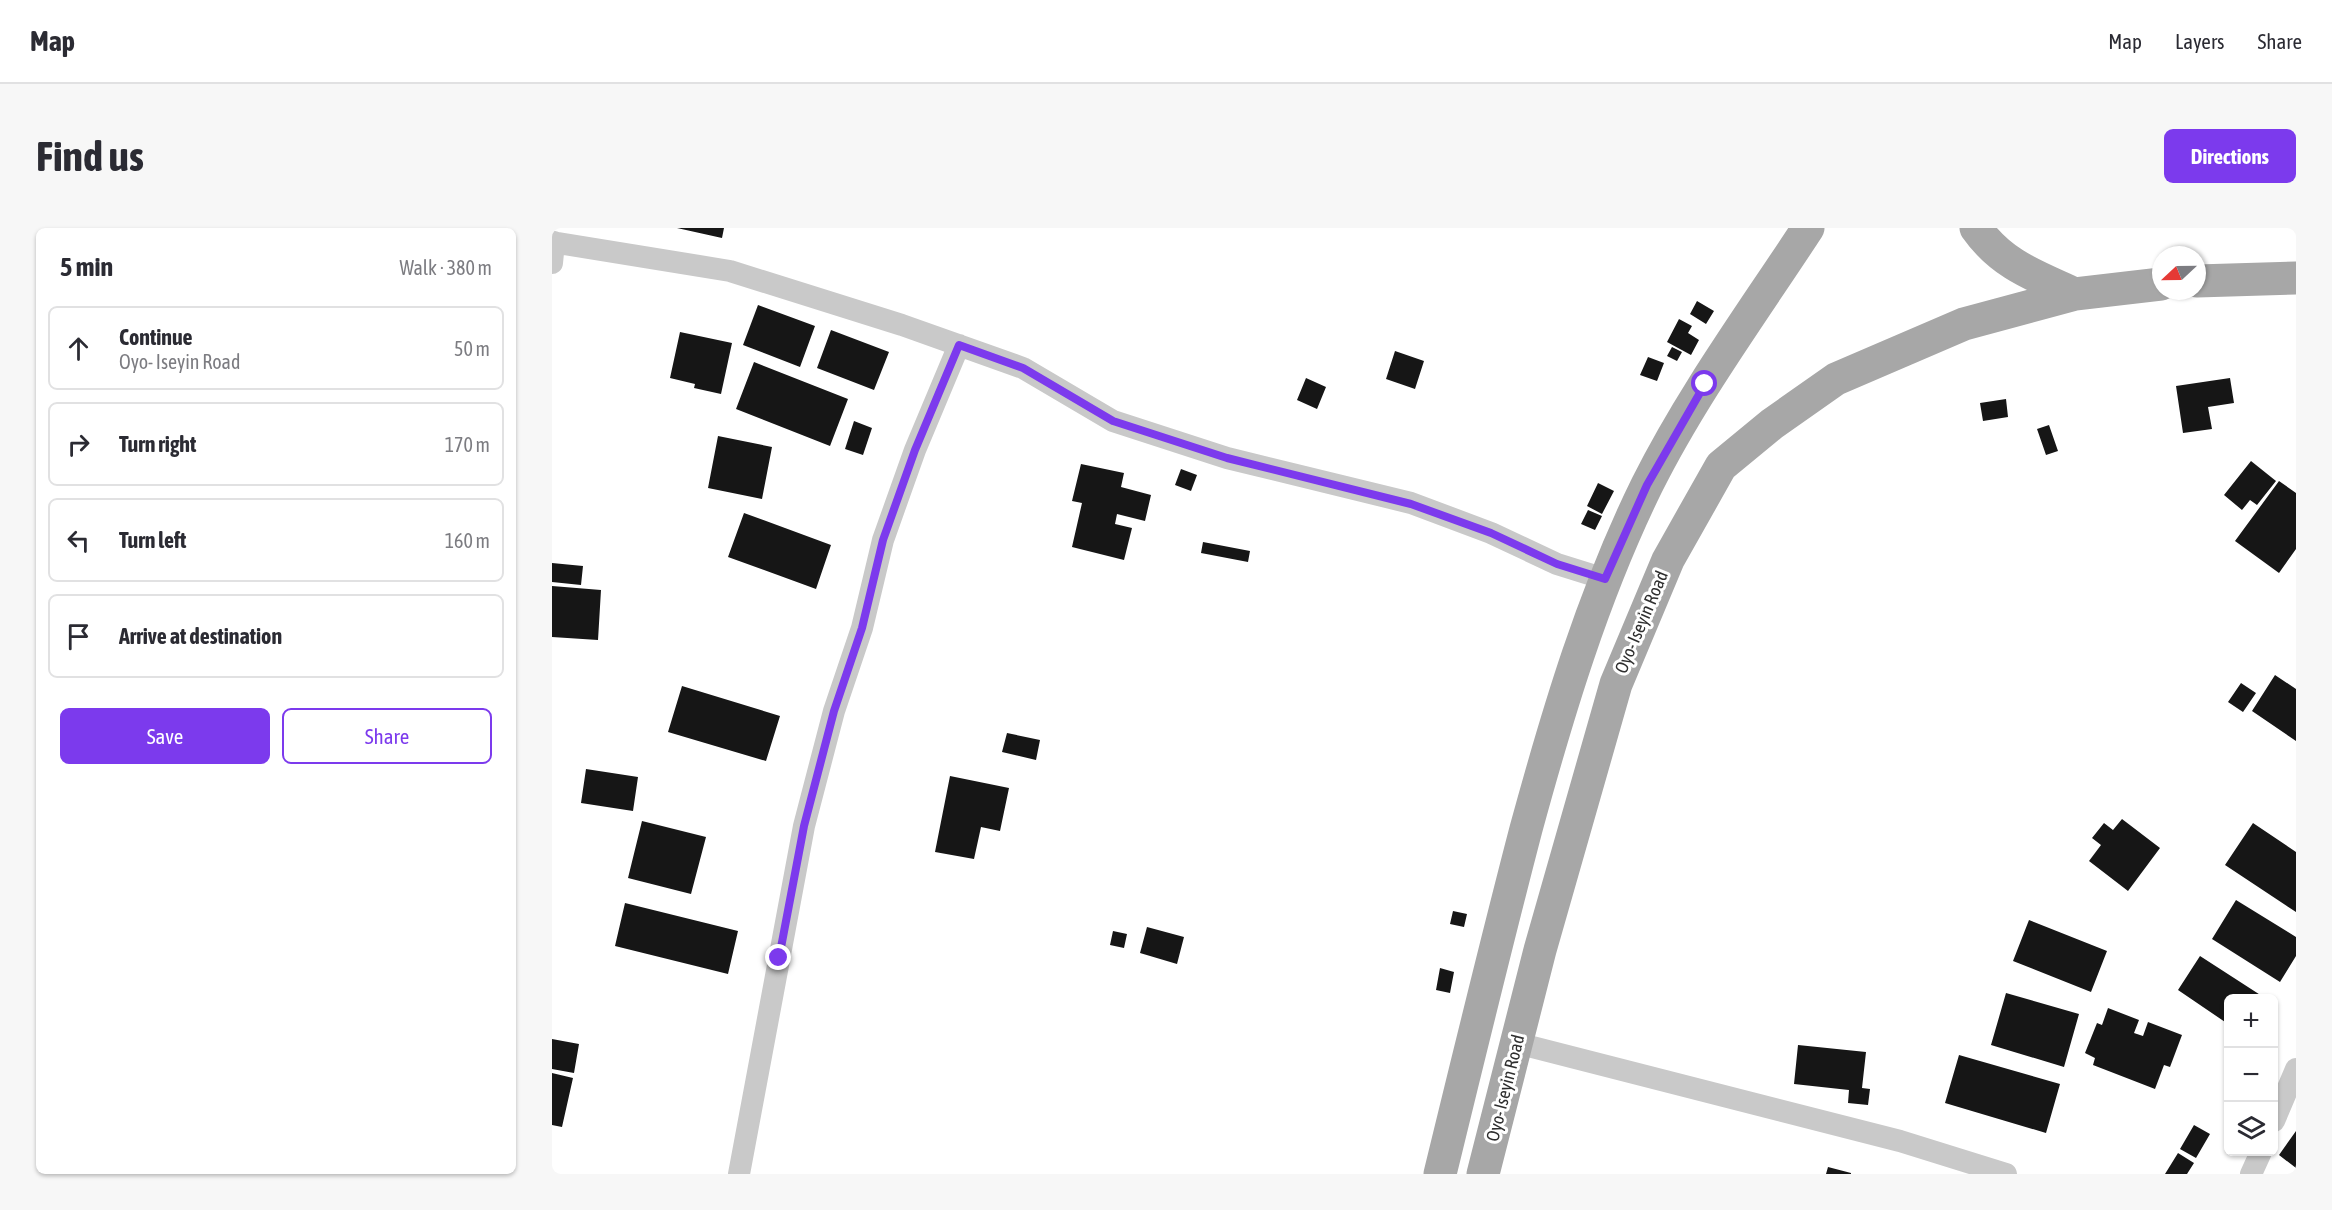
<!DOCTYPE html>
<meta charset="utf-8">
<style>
:root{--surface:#fff;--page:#f7f7f7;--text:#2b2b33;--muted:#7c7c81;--line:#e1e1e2;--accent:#7c3aed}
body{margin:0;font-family:"Asap Condensed",sans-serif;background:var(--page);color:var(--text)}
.controls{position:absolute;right:18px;bottom:18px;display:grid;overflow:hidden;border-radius:9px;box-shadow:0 2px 4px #0004}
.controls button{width:54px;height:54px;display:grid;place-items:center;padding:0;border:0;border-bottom:2px solid var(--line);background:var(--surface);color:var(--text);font:30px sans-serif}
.compass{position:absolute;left:1600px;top:18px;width:54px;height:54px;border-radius:50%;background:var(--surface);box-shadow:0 2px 4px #0004;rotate:248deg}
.stop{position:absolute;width:18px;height:18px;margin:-14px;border:4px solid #7c3aed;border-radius:50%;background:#fff}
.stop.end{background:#7c3aed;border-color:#fff;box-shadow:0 2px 6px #0008}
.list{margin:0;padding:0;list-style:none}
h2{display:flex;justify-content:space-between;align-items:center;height:78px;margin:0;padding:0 24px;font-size:26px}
h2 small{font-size:20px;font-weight:400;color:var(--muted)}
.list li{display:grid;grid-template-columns:39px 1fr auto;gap:18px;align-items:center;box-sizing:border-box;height:84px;margin:0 12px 12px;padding:0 12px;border:2px solid var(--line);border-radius:9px}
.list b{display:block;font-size:22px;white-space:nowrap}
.list p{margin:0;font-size:20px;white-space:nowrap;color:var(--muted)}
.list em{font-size:20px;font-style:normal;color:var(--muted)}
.actions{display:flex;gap:12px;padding:18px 24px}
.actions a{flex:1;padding:14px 0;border:2px solid var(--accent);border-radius:9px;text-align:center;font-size:21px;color:var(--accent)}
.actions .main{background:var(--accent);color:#fff}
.icon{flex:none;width:33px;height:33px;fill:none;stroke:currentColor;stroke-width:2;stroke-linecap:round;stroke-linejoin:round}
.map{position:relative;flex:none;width:1744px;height:946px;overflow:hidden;border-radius:9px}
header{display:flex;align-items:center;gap:36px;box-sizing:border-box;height:84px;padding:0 30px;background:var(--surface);border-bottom:2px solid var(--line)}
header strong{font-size:28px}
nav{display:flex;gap:33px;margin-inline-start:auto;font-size:21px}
.intro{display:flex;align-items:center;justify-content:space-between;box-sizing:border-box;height:144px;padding:0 36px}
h1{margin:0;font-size:42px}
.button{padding:15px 27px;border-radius:9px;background:var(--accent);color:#fff;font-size:21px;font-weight:700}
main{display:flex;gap:36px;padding:0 36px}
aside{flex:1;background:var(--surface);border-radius:9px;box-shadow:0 2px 4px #0004}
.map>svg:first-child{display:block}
.building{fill:#161616}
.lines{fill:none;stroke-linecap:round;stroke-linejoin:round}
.minor{stroke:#c9c9c9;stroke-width:22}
.primary{stroke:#a7a7a7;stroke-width:33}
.route{stroke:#7c3aed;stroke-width:8}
.labels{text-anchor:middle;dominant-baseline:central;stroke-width:6;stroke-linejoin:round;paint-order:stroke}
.street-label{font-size:18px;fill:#2f2f2f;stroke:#fff}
</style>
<header>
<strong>Map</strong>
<nav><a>Map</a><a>Layers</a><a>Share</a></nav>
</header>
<div class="intro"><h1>Find us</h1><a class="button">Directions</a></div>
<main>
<aside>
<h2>5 min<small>Walk · 380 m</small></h2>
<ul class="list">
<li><svg class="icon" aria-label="ahead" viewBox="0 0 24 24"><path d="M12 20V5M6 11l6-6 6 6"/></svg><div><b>Continue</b><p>Oyo- Iseyin Road</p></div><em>50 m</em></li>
<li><svg class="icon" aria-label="right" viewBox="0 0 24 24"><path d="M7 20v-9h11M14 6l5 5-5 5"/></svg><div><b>Turn right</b></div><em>170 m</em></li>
<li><svg class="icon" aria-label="left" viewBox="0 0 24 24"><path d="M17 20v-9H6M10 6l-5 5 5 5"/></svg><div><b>Turn left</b></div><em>160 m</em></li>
<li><svg class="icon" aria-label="arrive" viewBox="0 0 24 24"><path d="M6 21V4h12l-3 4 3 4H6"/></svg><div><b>Arrive at destination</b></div></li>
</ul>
<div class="actions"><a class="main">Save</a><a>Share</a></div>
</aside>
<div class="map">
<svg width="1744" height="946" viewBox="0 0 1744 946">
<rect width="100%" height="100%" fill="#fff"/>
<path class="building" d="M125 0H172L170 10Z
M1145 73 1162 83 1154 96 1138 86Z
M206 77 263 98 248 139 191 117Z
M1127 91 1140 98 1136 105 1147 112 1139 127 1115 114Z
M279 102 337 124 322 162 265 140Z
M128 104 180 115 169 166 142 160 143 156 118 150Z
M1120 119 1130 124 1125 133 1115 128Z
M843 123 872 133 863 161 834 151Z
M1096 129 1112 135 1105 153 1088 147Z
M202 134 296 171 278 218 184 181Z
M754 150 774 159 765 181 745 172Z
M1678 150 1682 175 1656 179 1660 201 1631 205 1624 158Z
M1454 171 1456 189 1431 193 1428 175Z
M302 193 320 200 311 227 293 221Z
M1497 197 1506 223 1494 227 1485 201Z
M166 208 220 219 210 271 156 260Z
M1699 233 1724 253 1705 277 1698 272 1690 282 1672 267Z
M529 236 572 245 569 259 599 267 593 293 565 286 563 296 580 300 572 332 520 319 530 275 520 273Z
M629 241 645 247 639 263 623 257Z
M1727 253 1744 265V321L1727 345 1683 313Z
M1046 255 1062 263 1050 286 1035 278Z
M1036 282 1050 288 1043 302 1029 296Z
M192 285 279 317 264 361 176 329Z
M651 314 698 323 696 334 649 325Z
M0 335 31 338 29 357 0 354Z
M0 358 49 362 46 412 0 409Z
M1723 447 1744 461V513L1700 483Z
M1689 455 1704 465 1691 484 1676 474Z
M130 458 228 488 214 533 116 504Z
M455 505 488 512 484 532 450 524Z
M34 541 86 549 81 583 29 575Z
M398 548 457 560 448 603 429 599 422 631 383 624Z
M1570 591 1608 620 1576 663 1537 633 1549 617 1540 610 1552 595 1561 602Z
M90 593 154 609 139 666 76 650Z
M1701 595 1744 624V684L1673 637Z
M1684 672 1744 709V728L1728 754 1660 711Z
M73 675 186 703 176 746 63 718Z
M901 683 915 686 912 699 898 696Z
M1477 692 1555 723 1539 764 1461 733Z
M595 699 632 709 625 736 588 725Z
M561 703 575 706 572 720 558 717Z
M1648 728 1713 770H1676V796L1626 762Z
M888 740 902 744 898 765 884 762Z
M1454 765 1527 786 1512 839 1439 817Z
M1556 780 1587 792 1582 805 1591 808 1596 794 1630 807 1618 839 1612 837 1603 861 1541 837 1543 830 1533 825 1545 795 1550 797Z
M0 811 27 816 22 845 0 841Z
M1246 817 1314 824 1310 860 1318 861 1316 877 1296 875 1297 862 1242 856Z
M1407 827 1508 856 1494 905 1393 875Z
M0 845 21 850 10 899 0 897Z
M1642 897 1658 906 1644 930 1628 921Z
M1744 903V940L1727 927Z
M1626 925 1642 935 1635 946H1613Z
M1276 939 1299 945V946H1274Z"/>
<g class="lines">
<path class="minor" d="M0 14 178 43 350 97 471 140 561 193 675 230 859 275 939 305 1005 336 1053 351
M0 35 2 14
M965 815 1348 913 1454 946
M1722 893 1744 841
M187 946 252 598 282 483 310 400 331 312 363 222 407 117
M1699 946 1709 924"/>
<path class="primary" d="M1424 0C1450 37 1484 48 1523 66
M1645 53 1744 50
M888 946C916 831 944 716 974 601 1006 484 1041 367 1095 257 1140 167 1201 84 1256 0
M931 946 988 722 1064 456 1116 332 1169 238 1220 196 1284 151 1412 96 1523 66 1609 56"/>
</g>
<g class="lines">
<path class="route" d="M227 730 252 598 282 483 310 400 331 312 363 222 407 117 471 140 561 193 675 230 859 276 939 305 1005 336 1053 351 1095 257 1153 156"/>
</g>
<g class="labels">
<g class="street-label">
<text transform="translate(1089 394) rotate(-67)">Oyo- Iseyin Road</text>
<text transform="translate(953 860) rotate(-76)">Oyo- Iseyin Road</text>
</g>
</g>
</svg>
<div class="controls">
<button>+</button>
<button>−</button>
<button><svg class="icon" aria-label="layers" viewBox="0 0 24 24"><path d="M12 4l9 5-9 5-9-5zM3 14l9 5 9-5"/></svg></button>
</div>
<svg class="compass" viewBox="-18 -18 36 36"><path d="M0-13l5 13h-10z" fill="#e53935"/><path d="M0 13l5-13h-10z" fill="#7c7c81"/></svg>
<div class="stop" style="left:1153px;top:156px"></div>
<div class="stop end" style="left:227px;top:730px"></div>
</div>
</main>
